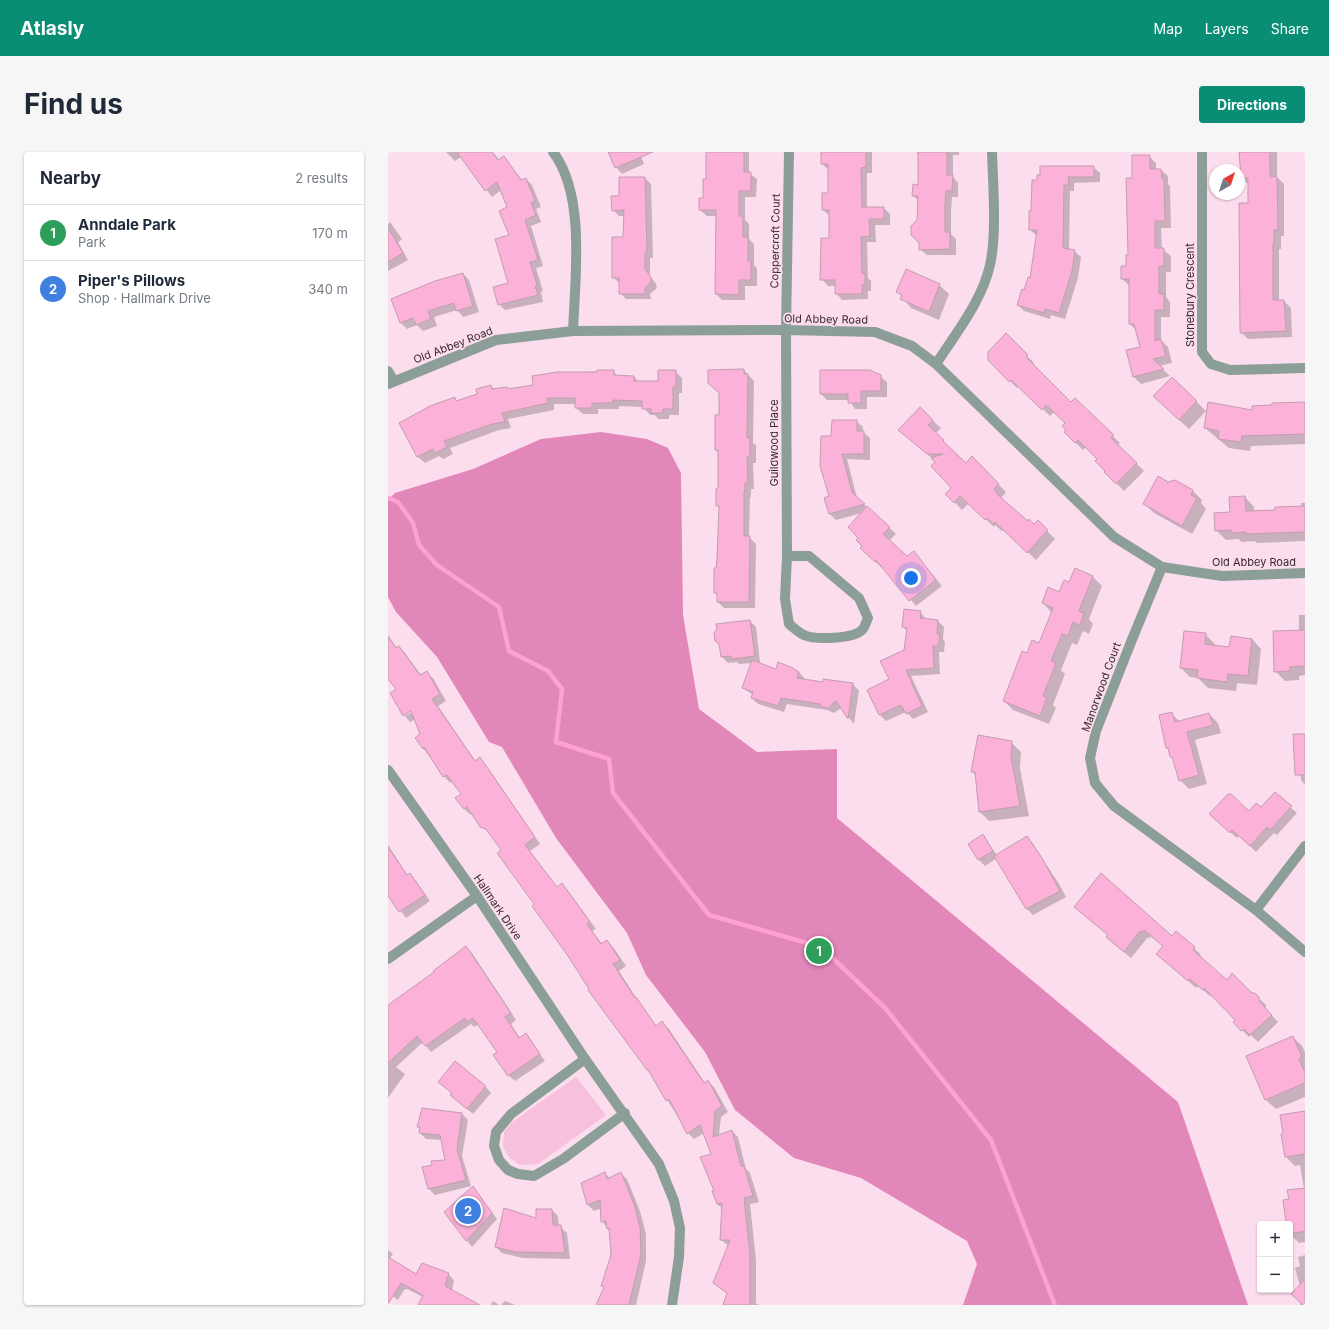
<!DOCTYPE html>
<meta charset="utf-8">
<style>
:root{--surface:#fff;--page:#f6f6f7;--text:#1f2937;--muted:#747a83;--line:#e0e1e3;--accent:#098e75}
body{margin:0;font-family:Inter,sans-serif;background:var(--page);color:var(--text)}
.controls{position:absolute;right:12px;bottom:12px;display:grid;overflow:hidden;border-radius:4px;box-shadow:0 1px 3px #0004}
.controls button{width:36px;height:36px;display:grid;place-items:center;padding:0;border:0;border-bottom:1px solid var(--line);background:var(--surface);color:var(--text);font:20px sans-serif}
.compass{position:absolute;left:821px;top:12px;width:36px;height:36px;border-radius:50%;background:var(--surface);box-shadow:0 1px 3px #0004;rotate:39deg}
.you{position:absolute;left:523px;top:426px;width:14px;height:14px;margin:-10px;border:3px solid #fff;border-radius:50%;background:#1a73e8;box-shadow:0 0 0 6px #1a73e833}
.badge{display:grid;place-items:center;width:26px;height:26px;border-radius:50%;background:var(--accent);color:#fff;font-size:13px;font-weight:700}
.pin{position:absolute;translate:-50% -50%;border:2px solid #fff;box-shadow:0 1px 4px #0006}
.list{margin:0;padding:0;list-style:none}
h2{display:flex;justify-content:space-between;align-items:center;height:52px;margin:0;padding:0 16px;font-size:17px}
h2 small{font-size:13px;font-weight:400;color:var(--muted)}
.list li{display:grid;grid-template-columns:26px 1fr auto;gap:12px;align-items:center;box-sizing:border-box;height:56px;padding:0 16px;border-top:1px solid var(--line)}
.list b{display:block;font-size:15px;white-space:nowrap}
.list p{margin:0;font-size:13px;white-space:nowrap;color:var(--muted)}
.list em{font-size:13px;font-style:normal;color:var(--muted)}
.map{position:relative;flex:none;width:917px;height:1153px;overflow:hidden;border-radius:4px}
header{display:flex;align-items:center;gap:24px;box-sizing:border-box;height:56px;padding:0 20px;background:var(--accent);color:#fff}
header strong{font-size:19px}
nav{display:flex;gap:22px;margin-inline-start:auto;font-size:14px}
.intro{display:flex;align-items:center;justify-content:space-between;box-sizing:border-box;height:96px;padding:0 24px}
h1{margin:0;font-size:28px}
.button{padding:10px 18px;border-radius:4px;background:var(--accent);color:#fff;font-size:14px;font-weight:700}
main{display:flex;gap:24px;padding:0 24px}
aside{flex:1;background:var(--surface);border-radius:4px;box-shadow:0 1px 3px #0004}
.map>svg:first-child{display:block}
.green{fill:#f7c0dc}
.forest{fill:#e287b9}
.shadow{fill:#0003}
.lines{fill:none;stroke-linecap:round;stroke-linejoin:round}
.stream{stroke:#fda0d3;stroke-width:4.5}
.building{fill:#fcb1d9;stroke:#c29db0}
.minor{stroke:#8c9e98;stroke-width:10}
.labels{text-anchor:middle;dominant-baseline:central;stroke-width:3.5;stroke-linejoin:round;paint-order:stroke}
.street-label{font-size:11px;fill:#372930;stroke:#fcdded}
</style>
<header>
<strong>Atlasly</strong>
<nav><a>Map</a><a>Layers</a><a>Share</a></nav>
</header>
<div class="intro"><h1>Find us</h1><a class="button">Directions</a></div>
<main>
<aside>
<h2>Nearby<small>2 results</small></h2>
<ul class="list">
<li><span class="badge" style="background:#2e9e5b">1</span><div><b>Anndale Park</b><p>Park</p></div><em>170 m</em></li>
<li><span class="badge" style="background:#3f7fe0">2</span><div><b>Piper's Pillows</b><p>Shop · Hallmark Drive</p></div><em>340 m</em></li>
</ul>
</aside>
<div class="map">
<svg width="917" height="1153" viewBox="0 0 917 1153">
<rect width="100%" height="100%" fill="#fcdded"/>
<path class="green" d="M188 925 218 963 150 1012 132 1013 122 1006 115 995 116 980 124 970Z"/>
<path class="forest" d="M213 280 259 287 280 296 293 321 295 463 311 557 369 600 449 597V666L790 950 860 1153H575L589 1112 579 1089 473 1026 406 1006 347 958 317 900 258 823 239 781 168 686 114 595 101 590 49 505 8 460 0 445V348L7 341 85 317 153 287Z"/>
<path class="shadow" d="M58 0H105L111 8 116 5 134 28 138 27 144 33 153 55 148 57 153 70 143 74 155 114 148 116 155 139 153 140 155 150 117 158 111 152 122 132 121 56 113 38 104 45 73 5 67 9Z
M221 0H251L256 12 234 22 228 15Z
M319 0H361V21L369 27 368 45H357V68L361 72V87L366 92V113L369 116V134H357V148H334L328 142 329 64H319L312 58 319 28Z
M434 0H484V21H479V56H496L502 62V73H487L488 90H479L480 126 483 129V139H480V147L454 148 448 141V134H440L434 127 442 87V64L435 58 441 42V18L434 12Z
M529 0H571V3H565V25L570 31V45H564L563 59V82L568 87V103H539L532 97 531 49 525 44 531 34V6Z
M852 0H889V25L896 32V84H893V97H891V149H896L903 156 904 185 860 187 853 180 861 33 854 26Z
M761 4 768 11V18H773L780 24V32L782 34 783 76H773L774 97 783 104V120H778V145L782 150V165H773V188L780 195 784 211 771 214 782 224 753 232 746 225 740 199 753 195 748 178 742 172V134L734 127 739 115 741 104 745 27Z
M705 15 712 21V30L686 31V39H682L681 98 686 99 693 105 690 126 677 167 663 163 662 167 636 159 630 153 643 127 649 84 642 78 645 29Z
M257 26 263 32 265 106H262V124L268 132 269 136 262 142 263 147H238L232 141V132L225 125 236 86 237 64H231L225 58 232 45Z
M2 70 14 87 10 90 20 108 0 119V72Z
M75 122 81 128 91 160 75 165 69 158 46 165 49 174 35 179 29 173 19 177 13 171Z
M551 133 561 142 551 168 523 156 509 139Z
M618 183 646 211 644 213 683 251 725 284 732 291 730 293 756 319 736 339 717 320 718 319 710 307 698 295 695 298 677 280 680 278 678 271 666 260 662 264 631 234 629 236 601 208Z
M356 218 366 229 365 291 368 293V311H365L366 337H363V345H362L361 385 368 392 367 456H336L330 450V444L327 440 332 356 329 353 331 337V301L328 298 332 264Z
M225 219 231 225H246L251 230H271L287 219 294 226V241H291V263H281V267H270L267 263H262L255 255 231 254V257H210V262H195L188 256V252H166V258L120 267 123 276 111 278 62 296 65 302 55 307 51 304 37 311 30 305 12 271 66 246 70 250 91 243 103 234 106 237 111 238 146 234 169 221Z
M492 224 499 230V245H479V257H467L461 248H439L433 242Z
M784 226 818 259 801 277 776 254Z
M917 251V292L863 294 862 299 841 296 817 276 865 259Z
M532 257 553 276 548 281 562 297 578 312 584 306 618 340 613 346 616 349 640 370 646 373 650 370 667 387 648 408 616 377 614 379 607 373 606 375 581 351 574 358 559 342 564 336 550 322 551 321 548 310 512 278Z
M468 269 475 275V280L482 286V308L459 307 469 346 508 382 501 389 519 406 526 400 554 434 528 454 494 414 493 415 479 402 475 394 474 361 448 368 442 362 437 346 442 345 443 285Z
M786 329 805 339 814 348 813 351 818 357 804 382 766 361 756 351 780 331Z
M857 345 866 355V360L913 355V351H917V389L869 391 867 389 854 390 850 387 838 388 828 378Z
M705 425 714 434 701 467 705 472 701 482 695 479 689 493 684 491 673 518 677 522 665 553 668 556 661 572 625 558 616 549 639 502 652 492 664 461 655 451 672 441 682 431Z
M532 460 538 467 550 469 556 475 555 487 557 490 556 500H551L552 522 523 524 540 560 525 567 518 560 498 569 492 563 480 538 502 528 517 499 520 480 515 475Z
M911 463H917V523L911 524V528L897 529 887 519 911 479Z
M362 469 368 475 372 510H367L388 518 411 520 417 527 416 529 436 531 465 532 471 539 466 572 453 556 446 561 439 558 399 552 396 560 370 552 364 546 365 543 355 536 364 511 351 512 349 510 340 511 334 505Z
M817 482 827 492 826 494 842 496 864 487 873 497 869 533 849 531 848 539 820 536 810 526 802 525 793 516Z
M0 483 9 496 11 495 17 501 33 523 38 520 45 526 58 549 50 554 88 610 92 607 98 613 152 692 142 699 169 736 174 732 180 739 208 777 204 779 214 792 219 789 225 795 238 814 231 819 249 847 269 875 274 870 281 877 317 931 320 929 326 935 340 960 333 965 331 983 344 979 350 985 358 1017 362 1021 371 1050 362 1052 368 1108V1151L371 1153H336L340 1142 327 1131 341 1094 333 1088 335 1057 329 1052 325 1003 316 981 306 987 300 981 263 922 203 837 115 699 103 682 93 674 84 662 83 663 76 657 69 646 74 642 64 629 62 631 56 624 35 596 33 582 27 567 22 570 17 564 28 558 27 556 16 564 3 541 9 538 0 525Z
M783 561 792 570 821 562 830 571 833 581 807 588 819 632 801 637 792 628 786 608 779 596Z
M917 583V633L913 628 912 613Z
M623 590 633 600 632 616 641 664 601 669 592 660 588 624 584 619Z
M887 641 909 661 889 683 886 681 868 700 851 683 849 686 829 668 873 657Z
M595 684 609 703 639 686 645 692 671 732 678 745 645 763 639 757 609 706 597 714 591 708 581 692Z
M0 693 20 724 22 722 28 729 42 749 18 766 0 742Z
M687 755 784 786 806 796 813 803 811 805 839 829 866 842 878 853V857L890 870 870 890 863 883 861 885 846 870 849 868 824 843 822 844 810 834 808 836 777 809 776 795 763 784 761 787 760 785 743 806 726 792 719 785 721 783Z
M78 795 84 801 128 868 123 872 132 886 138 882 157 909 127 929 120 923 111 900 91 872 86 875 83 872 43 900 35 890 8 915 17 922 0 946V859Z
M905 885 914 894 917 900V945L888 957 878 948 859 905Z
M97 934 103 941 85 962 63 943Z
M34 957 74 962 80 968 74 1004 83 1034 47 1043 41 1037 45 1013 58 1009 54 988 38 987 32 981 33 977 30 975Z
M917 960V1090L911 1091 902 1082V1072H900L896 1049 902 1048 916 1037 912 1013 907 1014 898 1005Z
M216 1021 222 1026 232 1021 239 1027 252 1059 258 1082V1109L248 1153H209L217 1136 214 1133 224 1103 222 1080 214 1069V1056L206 1059 200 1053 194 1031Z
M85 1035 109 1067 84 1095 57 1060Z
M164 1058 170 1064 171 1074 179 1081 182 1107 135 1106 114 1101 108 1095Z
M0 1098 5 1102 1 1107 28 1123 60 1122 66 1128 64 1138 90 1153H31L35 1145 19 1137 16 1138 10 1148 0 1141Z
M917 1103V1153H912V1134L907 1116 912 1114 910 1105Z
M105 1149 111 1153H103Z
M117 1149 127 1153H113Z"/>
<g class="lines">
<path class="stream" d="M0 346 10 350 25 371 31 393 49 413 111 455 121 499 160 519 174 537 168 590 221 607 225 641 321 763 433 795 497 856 603 988 667 1153"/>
</g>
<path class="building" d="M69 0H104L110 8 116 4 133 28 138 26 147 49 143 51 148 63 137 68 150 108 142 110 149 133 147 134 150 143 110 153 105 135 120 131 107 87 121 83 111 59 119 55 109 30 97 39Z
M220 0H265L227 16Z
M318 0H356V20H363V39H351V64H355V85H360V109H363V128H351V143L327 142 328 58H311V46H315V27H318Z
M433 0H478V15L473 16 474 55H496V67H481L482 84 473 85 474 121 477 122V133H474V142H447V128H432L433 86H441V58H434V41H440V12H433Z
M530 0H559V23H565L564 39H558L557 52V80H562V97L531 98V91L523 83V74L529 68 530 44H524L525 32 530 33Z
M851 0H882V24L889 25 890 78H886V91H885V148H896L898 179 852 181 851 51H860V26H853Z
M744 3H762V17H773L774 27 776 26 777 69H767V96H776V114H771V142H776V158H767V189L773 187 778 204 765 207 776 217 745 225 738 198 752 195 746 172H741V127H733V114H738V103H740L738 26H744Z
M652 14H706V25H680L681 33H676L675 96 687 98 684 119 671 161 657 157 656 161 629 153 634 137 636 138 640 125 642 126 649 78H641V59H643L644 28H649V23H652Z
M231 25H257L259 100H257V117L263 125V130L257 136V142H231V126H224V85H235L236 58 224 59 223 44H231Z
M0 76 15 101 0 110Z
M518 117 552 132 541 160 512 147 514 143 508 140Z
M75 121 85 154 68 159 66 151 40 159 43 167 28 173 25 166 12 171 3 147 47 129Z
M618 181 640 203 638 205 683 250 687 246 726 283 723 286 749 311 728 332 716 320 717 319 707 309 709 307 690 288 687 291 676 280 678 278 674 274 677 271 658 253 654 258 623 228 621 230 600 208V200Z
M356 217V222H360L359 286H362V305H359L360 331H357V339H356V384H362L361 450H329V441H326V416H328L329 407 331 354H328V337L330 336V298H327V263H331V241L320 231V218Z
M209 218H226V223L246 224V229H270V218H288V235H285V257H275V261H263V257H254V249L225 248V251H204V256H187V246H159L160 251 114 261 117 270 104 272 56 289 59 295 47 301 45 297 29 305 11 271 42 254 67 245 68 249 89 242 88 237 103 233 104 237 119 235 120 237 145 233 144 224 169 220H209Z
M432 218H482L493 223V239H473V251H460V242H432Z
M784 225 809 249 791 268 765 244Z
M820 250 864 258V254L884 253V251L917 250V282L854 284 853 290 830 287 831 279 816 276Z
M532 255 545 268 540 273 556 288 555 289 578 311 584 304 611 332 606 337 611 344 640 369 641 367 646 372 650 368 660 378 639 401 607 370 605 372 599 366 597 368 572 344 566 351 557 342 563 336 543 314 547 310 543 306 555 302H539L510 278Z
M444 268H469V279H476V302H454L464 340 477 352 441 362 436 346 441 344 432 314 433 284H443Z
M770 324 780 330 787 328 805 338 803 343 809 346 794 374 755 352Z
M857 344 858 359 887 358V355L917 354V380L858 382V380L843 381V378L827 379 826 361 842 360 841 345Z
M479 354 502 375 495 382 519 404 526 399 548 428 521 449 488 408 487 410 472 396 474 394 468 388 470 386 460 375Z
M687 416 705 424 691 459 696 461 692 473 685 470 680 484 674 482 663 509 668 511 655 544 659 546 652 564 615 549 634 499 639 501 644 488 651 491 665 456 654 451 660 435 671 440 676 428 681 430Z
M516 457 533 459 532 466 550 468 549 482 552 483 550 494H545L546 516 518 518 534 554 518 562 513 553 491 563 479 538 501 527 492 509 516 498 519 476 514 475Z
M362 468 367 504 344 507 343 504 333 505 331 492 327 489 326 481 329 477 328 472Z
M917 478V514L902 515V519L886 520 885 479Z
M796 479 818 481 817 492 841 495 843 484 864 487 860 524 840 522 839 530 809 526 810 518 792 516Z
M0 485 8 496 11 494 32 523 39 519 52 542 44 547 87 609 92 605 147 685 137 693 169 735 174 731 202 770 199 772 213 792 219 788 232 808 225 812 247 846 248 845 268 874 274 869 316 931 320 928 334 954 327 959 325 985 344 978 353 1014H356L365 1044 356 1046 362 1101V1153H335L339 1141 325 1131 342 1088H332L334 1051 329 1052 324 1039H326L312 1005 323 1002 312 973 299 982 281 947 278 949 260 918H259L200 838 201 837 180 804 144 754 146 752 109 701 113 698 98 677 92 675 79 655 76 657 67 646 73 642 59 623 55 625 36 595 35 597 27 586 32 582 23 559 15 564 2 541 8 537 0 527Z
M364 508 388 517 390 510 405 516 411 520 409 526 435 530V527L465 531 460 567 448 549 440 556 435 555 432 552 393 546 390 554 363 546 365 540 354 536Z
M784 560 787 570 821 561 825 573 799 580 811 623 791 629 784 605H782L780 596H778L771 563Z
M905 582H917V623H907Z
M590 583 624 589 623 605 632 654 591 660 587 620H583Z
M887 640 904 654 882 678 879 675 862 694 844 678 842 681 821 662 840 642H843L861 659 868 651 873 655Z
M595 682 605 699 590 708 580 692Z
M639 684 654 706 672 739 638 757 606 704Z
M0 695 19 723 22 721 37 743 11 760 0 744Z
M713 721 784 784 788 779 807 795 805 798 839 828 844 821 864 841H867L871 845V849L884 863 862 883 856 877 853 879 845 870 847 868 816 836 815 838 802 827 800 829 768 802 775 794 756 778 754 780 752 779 736 800 718 785 720 783 686 755Z
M78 794 123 861 117 865 131 886 138 881 152 902 120 924 105 903 109 900 85 866 79 870 77 866 37 894 29 884 0 911V853L46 820 45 819Z
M905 884 914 905 911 907 917 921V931L877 948 858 904Z
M67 909 98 934 79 957 62 943 64 941 50 930Z
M34 956 74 961 69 997 78 1028 40 1037 34 1015 44 1013 43 1009 57 1008 52 983 31 981 32 975H29Z
M917 959V1002L897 1005 893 982 895 981 892 963Z
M217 1020 219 1027 233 1020 246 1052 252 1075 253 1102 241 1153H208L216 1135 213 1134 223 1103 221 1076 219 1077 218 1069 213 1070 212 1048 199 1053 193 1031Z
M85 1034 104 1061 78 1089 56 1060Z
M917 1036V1079L902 1082V1070L898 1071 895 1048 901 1047 899 1038Z
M116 1056 148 1066V1057H164L165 1073H173L177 1101 128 1100 107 1095Z
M0 1105 28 1122 34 1111 61 1121 57 1134 92 1153H30L35 1143 13 1131 0 1152Z
M917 1127V1153H915L903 1142Z"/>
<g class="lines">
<path class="minor" d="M165 0C198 43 187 127 185 179
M814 0V200L823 212 842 218 917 216
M548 212C568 181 594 149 602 113 609 82 605 33 604 0
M0 219 6 229
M0 232 108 188 185 179 398 178 487 180 524 194 548 212 726 385 774 415 834 424 917 421
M399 404 397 447 401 472C405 475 411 481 416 483 427 488 465 487 474 478 477 475 478 470 480 466L471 446 421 404H399L398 178 401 0
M774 415 745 485 708 579 702 606 707 631 726 654 868 758 917 800
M0 618 89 744 197 907 271 1012 286 1049 292 1076 291 1105 284 1153
M868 758 917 694
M0 807 89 744
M197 907 123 962 108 980 106 994 111 1008 120 1018 130 1022 146 1024 175 1007 237 961"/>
</g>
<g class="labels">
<g class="street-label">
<text transform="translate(387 89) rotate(-89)">Coppercroft Court</text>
<text transform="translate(802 143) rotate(-90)">Stonebury Crescent</text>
<text transform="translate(438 167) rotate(1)">Old Abbey Road</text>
<text transform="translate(65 193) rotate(-21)">Old Abbey Road</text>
<text transform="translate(386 291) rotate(-90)">Guildwood Place</text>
<text x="866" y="410">Old Abbey Road</text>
<text transform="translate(713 535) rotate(-70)">Manorwood Court</text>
<text transform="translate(110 755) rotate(56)">Hallmark Drive</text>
</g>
</g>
</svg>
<div class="controls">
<button>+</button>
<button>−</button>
</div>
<svg class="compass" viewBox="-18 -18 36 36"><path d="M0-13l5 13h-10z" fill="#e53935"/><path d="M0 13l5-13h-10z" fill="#747a83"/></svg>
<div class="you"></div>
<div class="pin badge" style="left:431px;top:799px;background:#2e9e5b">1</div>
<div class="pin badge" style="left:80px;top:1059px;background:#3f7fe0">2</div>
</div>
</main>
